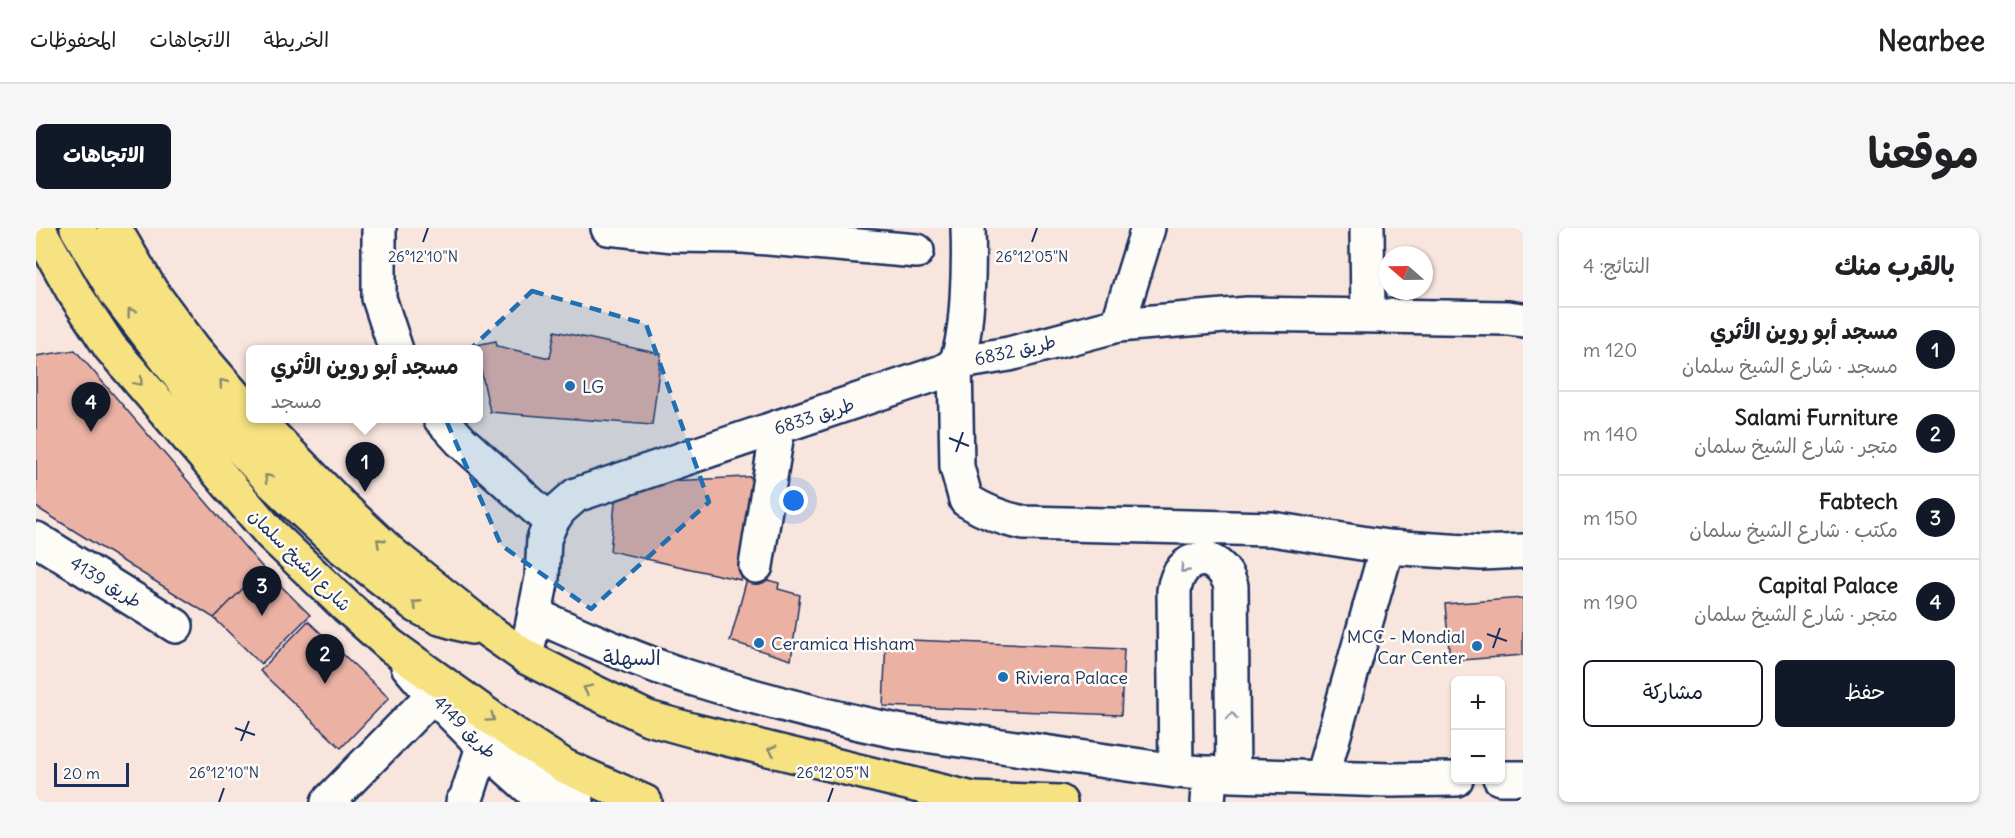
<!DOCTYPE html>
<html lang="ar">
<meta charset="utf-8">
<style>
:root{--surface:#fff;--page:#f6f6f6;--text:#202124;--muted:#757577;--line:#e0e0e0;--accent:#111827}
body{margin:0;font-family:Delius,"Playpen Sans Arabic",sans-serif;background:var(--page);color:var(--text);direction:rtl}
.controls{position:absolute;right:18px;bottom:18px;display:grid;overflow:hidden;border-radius:9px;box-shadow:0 2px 4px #0004}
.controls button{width:54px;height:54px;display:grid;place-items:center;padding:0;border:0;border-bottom:2px solid var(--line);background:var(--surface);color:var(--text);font:30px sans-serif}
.compass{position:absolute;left:1343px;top:18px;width:54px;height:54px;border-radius:50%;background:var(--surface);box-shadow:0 2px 4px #0004;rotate:290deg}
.scale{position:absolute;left:18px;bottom:15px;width:75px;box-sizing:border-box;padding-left:6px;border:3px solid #1b2f5e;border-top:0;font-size:16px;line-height:21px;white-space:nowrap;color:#1b2f5e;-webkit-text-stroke:4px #fdfcf7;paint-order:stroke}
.you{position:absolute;left:758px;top:273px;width:21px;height:21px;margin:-15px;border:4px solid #fff;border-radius:50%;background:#1a73e8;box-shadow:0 0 0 9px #1a73e833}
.badge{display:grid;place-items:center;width:39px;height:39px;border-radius:50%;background:var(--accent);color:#fff;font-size:20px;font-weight:700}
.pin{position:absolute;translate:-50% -50px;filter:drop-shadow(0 2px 3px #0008)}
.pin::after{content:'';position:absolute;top:32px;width:21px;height:18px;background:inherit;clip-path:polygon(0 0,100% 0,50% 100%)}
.popup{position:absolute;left:210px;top:117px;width:237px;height:78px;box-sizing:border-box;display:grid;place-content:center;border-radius:9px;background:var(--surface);filter:drop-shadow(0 2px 4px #0005);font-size:20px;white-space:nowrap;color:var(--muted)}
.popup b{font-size:22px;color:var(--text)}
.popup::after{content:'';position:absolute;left:50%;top:100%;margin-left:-12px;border:12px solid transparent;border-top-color:var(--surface)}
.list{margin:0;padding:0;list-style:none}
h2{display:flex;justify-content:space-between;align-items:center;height:78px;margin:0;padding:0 24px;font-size:26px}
h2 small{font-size:20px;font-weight:400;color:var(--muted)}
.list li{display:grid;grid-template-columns:39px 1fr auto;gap:18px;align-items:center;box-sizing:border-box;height:84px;padding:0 24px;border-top:2px solid var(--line)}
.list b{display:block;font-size:22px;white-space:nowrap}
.list p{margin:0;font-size:20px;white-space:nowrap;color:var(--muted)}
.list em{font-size:20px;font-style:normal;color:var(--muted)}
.actions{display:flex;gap:12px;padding:18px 24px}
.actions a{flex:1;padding:14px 0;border:2px solid var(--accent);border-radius:9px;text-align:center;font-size:21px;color:var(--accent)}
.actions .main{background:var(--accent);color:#fff}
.map{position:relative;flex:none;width:1487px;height:574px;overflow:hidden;direction:ltr;border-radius:9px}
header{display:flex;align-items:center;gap:36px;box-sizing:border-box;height:84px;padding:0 30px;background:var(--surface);border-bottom:2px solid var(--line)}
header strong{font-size:28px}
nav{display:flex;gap:33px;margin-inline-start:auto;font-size:21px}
.intro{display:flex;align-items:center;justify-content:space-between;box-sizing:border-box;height:144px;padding:0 36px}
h1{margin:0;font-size:42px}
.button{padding:15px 27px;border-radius:9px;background:var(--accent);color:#fff;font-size:21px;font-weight:700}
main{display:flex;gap:36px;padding:0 36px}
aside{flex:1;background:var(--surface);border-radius:9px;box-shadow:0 2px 4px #0004}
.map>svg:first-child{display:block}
.building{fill:#ebb2a4;stroke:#1b2f5e;stroke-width:1.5}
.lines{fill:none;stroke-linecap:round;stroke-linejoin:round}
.minor-casing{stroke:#1b2f5e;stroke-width:38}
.major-casing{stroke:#1b2f5e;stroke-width:38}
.highway-casing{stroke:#1b2f5e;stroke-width:38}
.minor{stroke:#fdfcf7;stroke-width:33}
.major{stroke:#f7e281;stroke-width:33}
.highway{stroke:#f7e281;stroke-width:33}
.oneway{stroke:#898870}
.oneway2{stroke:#8c96aa}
.marked{fill:#1f6fb2;fill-opacity:0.2;stroke:#1f6fb2;stroke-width:4.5;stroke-dasharray:12 8;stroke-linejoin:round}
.ticks{fill:none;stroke:#1b2f5e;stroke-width:2}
.poi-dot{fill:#1f6fb2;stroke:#fdfcf7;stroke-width:2}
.labels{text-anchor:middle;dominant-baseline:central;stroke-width:5;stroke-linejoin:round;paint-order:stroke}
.street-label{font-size:18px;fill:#1b2f5e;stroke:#fdfcf7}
.poi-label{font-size:18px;fill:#1b2f5e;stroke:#fdfcf7;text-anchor:start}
.quarter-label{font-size:21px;fill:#1b2f5e;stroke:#fdfcf7}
.ticks-label{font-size:15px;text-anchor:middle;fill:#1b2f5e;stroke:#fdfcf7;stroke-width:5;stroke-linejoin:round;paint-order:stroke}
</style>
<header>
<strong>Nearbee</strong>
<nav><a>الخريطة</a><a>الاتجاهات</a><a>المحفوظات</a></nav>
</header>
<div class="intro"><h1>موقعنا</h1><a class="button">الاتجاهات</a></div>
<main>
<aside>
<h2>بالقرب منك<small>النتائج: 4</small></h2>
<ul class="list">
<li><span class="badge">1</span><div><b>مسجد أبو روين الأثري</b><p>مسجد · شارع الشيخ سلمان</p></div><em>120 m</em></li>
<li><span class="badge">2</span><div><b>Salami Furniture</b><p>متجر · شارع الشيخ سلمان</p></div><em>140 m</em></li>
<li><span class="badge">3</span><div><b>Fabtech</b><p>مكتب · شارع الشيخ سلمان</p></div><em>150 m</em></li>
<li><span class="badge">4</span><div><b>Capital Palace</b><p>متجر · شارع الشيخ سلمان</p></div><em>190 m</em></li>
</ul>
<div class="actions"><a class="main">حفظ</a><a>مشاركة</a></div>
</aside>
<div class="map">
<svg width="1487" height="574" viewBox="0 0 1487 574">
<rect width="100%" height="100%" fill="#f8e6de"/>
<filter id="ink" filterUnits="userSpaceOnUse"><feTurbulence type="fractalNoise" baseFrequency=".0167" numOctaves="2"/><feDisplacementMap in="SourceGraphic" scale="12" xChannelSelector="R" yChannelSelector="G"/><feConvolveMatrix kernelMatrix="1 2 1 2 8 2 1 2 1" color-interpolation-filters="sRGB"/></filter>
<g filter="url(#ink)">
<path class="building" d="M519 103 625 126 616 197 454 184 443 133V122H441L440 117 460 113 461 118 514 130Z
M39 122 227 340 178 390 0 279V128Z
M727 248 705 352 574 323 581 256Z
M227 340 274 387 225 436 178 390Z
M712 347 743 355 742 361 764 367 755 432 694 413Z
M1487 370V427L1414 433 1409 376Z
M272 393 353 470 305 520 224 443Z
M850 411 1088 421 1085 487 847 478Z"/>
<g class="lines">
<g class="minor-casing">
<path id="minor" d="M343 0V70L360 122
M572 0 638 7 707 8 881 23
M1331 0 1332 88
M1487 92 1472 90 1212 86 1082 97 973 126 919 135 921 239 930 272C949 284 966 291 988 295L1236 301 1351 319 1445 325 1487 323
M1082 97 1112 0
M404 190 425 213 515 294 508 311 506 350 490 429
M515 294 524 281 540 267 906 144C910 142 915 139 918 136 933 119 933 26 932 0
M0 311 140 398
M720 338 742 199
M499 387C549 409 600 432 652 449 720 470 790 489 861 503L1140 543 1197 547 1355 552 1420 551
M372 438 397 467 452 523 509 574
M493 543 541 574
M1140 543 1138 363C1143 324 1183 320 1195 358L1197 547
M1286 549 1351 319
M1464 550H1487
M292 574 397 467
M427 574 430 571 447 519
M1172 574 1174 545"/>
</g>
<g class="major-casing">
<path id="major" d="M2 0 37 63 74 119 235 306 311 379 355 418 475 504 528 538 609 574
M41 0 79 64 171 184 237 255 303 317 381 378 404 390 435 399
M78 0 115 63 159 122 215 187
M219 190 304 277 356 326 454 404 490 429 552 461 612 490 659 503 949 574"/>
</g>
<g class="highway-casing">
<path id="highway" d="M935 571 1024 574"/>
</g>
<use href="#minor" class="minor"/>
<use href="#major" class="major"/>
<use href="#highway" class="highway"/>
</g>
<defs><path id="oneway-chevron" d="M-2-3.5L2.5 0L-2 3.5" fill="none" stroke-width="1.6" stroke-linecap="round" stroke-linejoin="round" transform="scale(1.5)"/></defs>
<g class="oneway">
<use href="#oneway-chevron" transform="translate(95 84) rotate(-127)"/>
<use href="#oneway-chevron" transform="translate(103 154) rotate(49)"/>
<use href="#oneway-chevron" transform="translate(187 155) rotate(-130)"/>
<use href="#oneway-chevron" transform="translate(232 250) rotate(-133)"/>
<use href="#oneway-chevron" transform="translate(344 314) rotate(-137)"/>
<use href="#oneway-chevron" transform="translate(380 376) rotate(-147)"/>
<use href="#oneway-chevron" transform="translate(551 461) rotate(-154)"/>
<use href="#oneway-chevron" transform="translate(455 490) rotate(35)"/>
<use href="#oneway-chevron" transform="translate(736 522) rotate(-166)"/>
</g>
<g class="oneway2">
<use href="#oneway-chevron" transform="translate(1148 341) rotate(134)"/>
<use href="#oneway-chevron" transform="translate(1196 488) rotate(-91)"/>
</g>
</g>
<path class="marked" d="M496 63 610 96 673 274 555 381 465 317 395 158Z"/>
<path class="ticks" d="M387 14 392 0M996 14 1001 0M913 210 933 218M920 224 927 204M1451 406 1471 413M1457 420 1464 400M199 500 219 507M205 513 213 493M183 574 188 560M792 574 797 560"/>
<g class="poi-dot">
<circle cx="534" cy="158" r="6"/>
<circle cx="723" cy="415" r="6"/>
<circle cx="1441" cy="418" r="6"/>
<circle cx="967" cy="449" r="6"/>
</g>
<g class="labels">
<g class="street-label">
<text transform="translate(979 122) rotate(-13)">طريق 6832</text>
<text transform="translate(778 188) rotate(-18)">طريق 6833</text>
<text transform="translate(264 332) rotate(45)">شارع الشيخ سلمان</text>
<text transform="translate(70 354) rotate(32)">طريق 4139</text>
<text transform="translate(429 499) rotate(45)">طريق 4149</text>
</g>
<g class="poi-label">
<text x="546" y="158">LG</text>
<text x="1429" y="408" text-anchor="end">MCC - Mondial<tspan x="1429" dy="21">Car Center</tspan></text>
<text x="735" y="415">Ceramica Hisham</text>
<text x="979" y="449">Riviera Palace</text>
</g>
<g class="quarter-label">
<text x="596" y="429">السهلة</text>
</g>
</g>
<g class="ticks-label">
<text x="387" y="34">26°12'10"N</text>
<text x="996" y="34">26°12'05"N</text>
<text x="188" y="550">26°12'10"N</text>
<text x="797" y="550">26°12'05"N</text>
</g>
</svg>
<div class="controls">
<button>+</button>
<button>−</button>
</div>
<svg class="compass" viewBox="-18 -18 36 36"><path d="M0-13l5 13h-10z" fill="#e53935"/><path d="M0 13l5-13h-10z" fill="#757577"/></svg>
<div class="scale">20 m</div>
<div class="you"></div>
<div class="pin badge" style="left:329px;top:264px">1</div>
<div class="popup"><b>مسجد أبو روين الأثري</b>مسجد</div>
<div class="pin badge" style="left:289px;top:456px">2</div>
<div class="pin badge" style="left:226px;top:388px">3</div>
<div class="pin badge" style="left:55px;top:204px">4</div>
</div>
</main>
